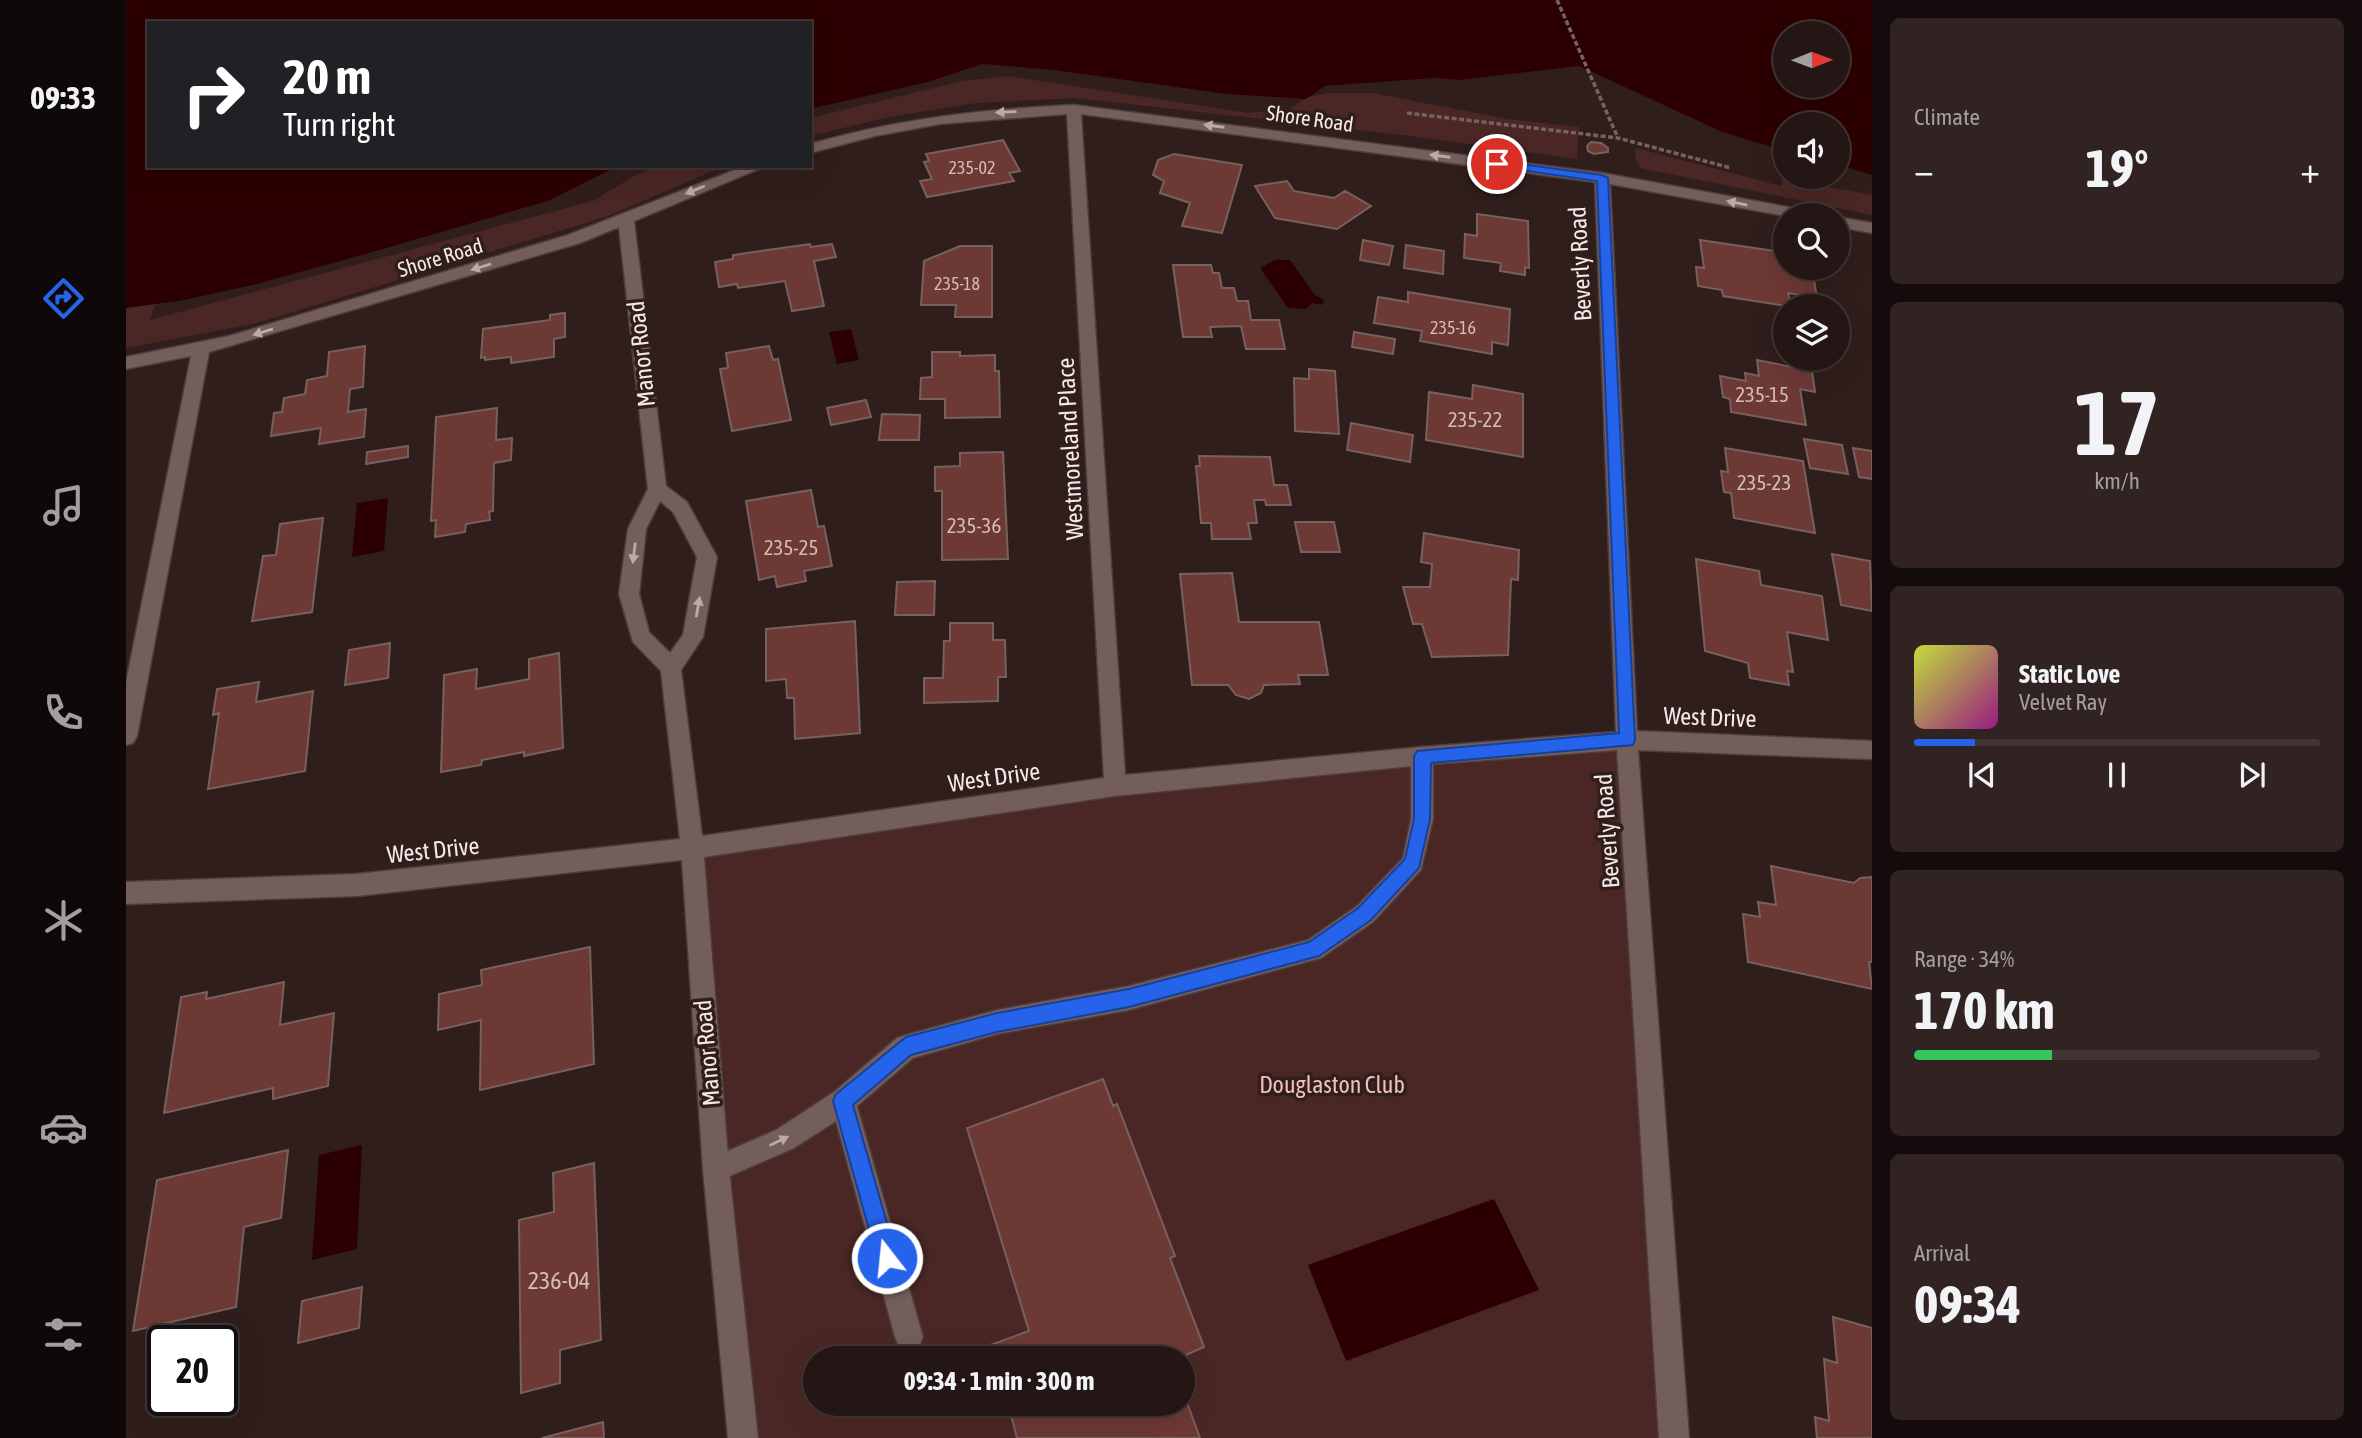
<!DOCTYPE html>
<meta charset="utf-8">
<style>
body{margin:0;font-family:"Asap Condensed",sans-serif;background:#302322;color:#f1f3f6;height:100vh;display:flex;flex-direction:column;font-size:26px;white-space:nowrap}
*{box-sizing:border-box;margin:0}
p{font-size:23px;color:#a39fa0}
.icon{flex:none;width:38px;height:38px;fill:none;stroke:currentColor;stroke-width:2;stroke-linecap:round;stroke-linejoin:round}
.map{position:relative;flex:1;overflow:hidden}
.side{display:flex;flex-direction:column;gap:18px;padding:18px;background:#140c0c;width:490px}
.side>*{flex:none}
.top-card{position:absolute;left:21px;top:21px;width:665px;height:147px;border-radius:0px;box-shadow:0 7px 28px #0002,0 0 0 2px #413534;background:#202124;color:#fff;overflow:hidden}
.needle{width:46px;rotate:89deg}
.tools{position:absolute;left:1647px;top:21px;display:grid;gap:14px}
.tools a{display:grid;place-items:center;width:77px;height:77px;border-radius:50%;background:#241615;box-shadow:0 7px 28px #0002,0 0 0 2px #413534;font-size:35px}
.speed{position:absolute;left:21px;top:1325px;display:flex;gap:14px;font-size:35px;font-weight:700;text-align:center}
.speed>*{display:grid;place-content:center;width:91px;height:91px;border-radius:50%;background:#241615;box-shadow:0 7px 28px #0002,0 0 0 2px #413534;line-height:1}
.speed .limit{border:4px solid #111;border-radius:10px;background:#fff;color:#111}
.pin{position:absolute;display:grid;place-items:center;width:60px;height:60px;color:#fff;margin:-30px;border:4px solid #fff;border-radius:50%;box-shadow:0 2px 7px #0007}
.me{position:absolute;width:77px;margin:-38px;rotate:344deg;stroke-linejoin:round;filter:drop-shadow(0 0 5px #0008)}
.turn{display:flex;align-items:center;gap:24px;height:147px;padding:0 21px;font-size:32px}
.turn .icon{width:91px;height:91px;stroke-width:2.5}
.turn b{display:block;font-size:49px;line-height:60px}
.big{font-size:52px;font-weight:700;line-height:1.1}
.side .card{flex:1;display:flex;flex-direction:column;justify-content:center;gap:10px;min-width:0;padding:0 24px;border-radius:10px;background:#302322}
.side .dial{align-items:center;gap:0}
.dial b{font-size:91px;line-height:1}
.song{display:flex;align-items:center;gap:21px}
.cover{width:84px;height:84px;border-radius:10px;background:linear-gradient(135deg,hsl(70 70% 55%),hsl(310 70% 35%))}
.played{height:7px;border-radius:4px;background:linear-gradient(90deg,#2563eb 15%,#413534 15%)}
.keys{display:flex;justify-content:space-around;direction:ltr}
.heat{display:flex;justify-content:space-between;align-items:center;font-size:38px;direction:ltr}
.charge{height:10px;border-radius:5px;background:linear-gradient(90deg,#34c759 34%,#413534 0)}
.trip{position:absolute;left:677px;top:1346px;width:392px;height:70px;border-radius:35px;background:#241615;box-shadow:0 7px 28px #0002,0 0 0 2px #413534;font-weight:700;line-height:70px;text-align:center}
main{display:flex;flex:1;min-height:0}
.menu{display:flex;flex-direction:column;width:126px;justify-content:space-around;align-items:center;background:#0e0908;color:#a39fa0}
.menu .icon{width:49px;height:49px}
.menu .selected{color:#2563eb}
.menu b{font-size:32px;color:#f1f3f6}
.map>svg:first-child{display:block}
.green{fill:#4a2724;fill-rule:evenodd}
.water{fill:#2c0002;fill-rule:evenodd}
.building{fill:#6d3935;stroke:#77615e;stroke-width:2}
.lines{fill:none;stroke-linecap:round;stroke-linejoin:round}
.lane-casing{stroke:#4c3d3c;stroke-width:3}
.street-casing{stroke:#4c3d3c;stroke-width:3}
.path{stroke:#746361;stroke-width:3.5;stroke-dasharray:5 2.5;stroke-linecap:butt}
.lane{fill:#745e5b;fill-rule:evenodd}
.street{fill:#745e5b;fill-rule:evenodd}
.oneway{fill:#bbaaa7}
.route{fill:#2563eb;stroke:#184099;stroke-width:2}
.labels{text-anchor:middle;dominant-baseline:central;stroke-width:7;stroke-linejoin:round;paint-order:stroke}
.far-number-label{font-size:18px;fill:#d3bcba}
.far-street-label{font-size:21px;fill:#f5e8e6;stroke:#301e1c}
.number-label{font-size:21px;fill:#d3bcba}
.street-label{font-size:24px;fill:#f5e8e6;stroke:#301e1c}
.park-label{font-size:24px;fill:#f4beb9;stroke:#301e1c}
.near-number-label{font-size:24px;fill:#d3bcba}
</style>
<main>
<nav class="menu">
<b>09:33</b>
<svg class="icon selected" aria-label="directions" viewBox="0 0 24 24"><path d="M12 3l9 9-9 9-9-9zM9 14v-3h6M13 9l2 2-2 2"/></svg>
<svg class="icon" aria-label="music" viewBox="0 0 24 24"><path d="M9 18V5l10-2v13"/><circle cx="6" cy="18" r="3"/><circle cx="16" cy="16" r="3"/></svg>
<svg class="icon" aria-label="phone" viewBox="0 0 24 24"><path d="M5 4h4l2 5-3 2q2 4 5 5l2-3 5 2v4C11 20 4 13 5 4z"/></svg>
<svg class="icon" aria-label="climate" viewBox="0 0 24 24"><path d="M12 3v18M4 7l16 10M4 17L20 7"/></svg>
<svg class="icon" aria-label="car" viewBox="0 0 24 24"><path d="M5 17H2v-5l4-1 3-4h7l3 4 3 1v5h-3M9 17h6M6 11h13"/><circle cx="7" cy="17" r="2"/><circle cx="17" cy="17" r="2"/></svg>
<svg class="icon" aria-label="filters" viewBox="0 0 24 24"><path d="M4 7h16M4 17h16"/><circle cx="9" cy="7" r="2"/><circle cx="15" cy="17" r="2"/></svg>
</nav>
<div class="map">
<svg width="1746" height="1438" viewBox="0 0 1746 1438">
<rect width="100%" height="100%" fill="#301e1c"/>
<path class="green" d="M909,0L1277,38L1659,86L1746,103V175L1712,165V124H1659V151L1596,132L1453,66L1335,80L1309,78L1199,86L1183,97L1201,93H1247L1381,119L1453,127L1451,159L1285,136L950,98L850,103L758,118L684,136V118L836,81L882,76L1123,113L1163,109L1179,99L1100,94L927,70L857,64L802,82L684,109V23H597Z
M0,65L23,166H492L422,201L131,284L29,305L24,320L467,201L508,176L532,166H598L482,216L131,323L0,348Z
M1510,148L1655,186L1657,179L1746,195V215L1514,168L1509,156Z
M1498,744L1544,1438H617L559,852L984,791ZM690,1358H1057V1404H690Z"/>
<path class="water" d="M0,0H1746V175L1712,165V124H1659V151L1596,132L1453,66L1335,80L1309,78L1199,86L1180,99L1100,94L927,70L857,64L802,82L684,109V23H23V166H492L422,201L243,253L131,284L53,301L0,308ZM1712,33V86H1659V33Z
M1149,260H1164L1189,295L1197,299L1198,302L1195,305L1186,303L1180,309L1162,308L1134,268Z
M725,329L733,360L711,364L703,332Z
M262,498L258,551L226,557L231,503Z
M236,1145L231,1249L186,1260L193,1155Z
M1368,1199L1413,1290L1220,1361L1182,1265Z"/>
<path class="building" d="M877,140L894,171L883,173L888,181L801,197L794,181L806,179L798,162L803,161L800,154Z
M1465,142L1475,143L1482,148V152L1468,154L1462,151L1461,146Z
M1048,154L1116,165L1096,233L1056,226L1064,203L1034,193L1038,181L1027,175L1032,160Z
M1161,181L1168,191L1208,198L1219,191L1245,206L1211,229L1149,218L1129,186Z
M1351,214L1402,221L1403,268L1399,267V275L1374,271L1375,263L1338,258L1339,234L1351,236Z
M1237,240L1267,246L1263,265L1234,260Z
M1574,240L1655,252L1659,268H1686L1691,298L1662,293L1665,306H1661L1597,296L1596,290L1572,286L1570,267L1578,268Z
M684,244L685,247L706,244L710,257L688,261L698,306L666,311L659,281L612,288L611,284L593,287L589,262L607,259V255Z
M1280,245L1318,251L1317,274L1278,268Z
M834,246H866V317H829L830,305H795L798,261Z
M1047,265H1085L1087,273H1093L1096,288H1108L1111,301H1122L1125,320H1153L1159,349H1120L1115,326L1084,327L1086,337H1057Z
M1282,292L1384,309L1382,345L1366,342V354L1294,341L1296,331L1248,323L1252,297L1282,302Z
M439,313V337L428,339V357L385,363V357L359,360V357L355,358L357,329L424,320V315Z
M1228,332L1269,339L1267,354L1226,347Z
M239,346L237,387L224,389L222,412L240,409L238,437L193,444L195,428L145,436L148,413L156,412L158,398L179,394L181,380L201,376L203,352Z
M643,346L647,360L652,359L665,420L606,431L594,369L602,368L600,353Z
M806,352H834V356L869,355V371H873L874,417L819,418V399H794L795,378L806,377Z
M1631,360L1686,371L1689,392L1674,389L1680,425L1605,412L1604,399L1597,397L1594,376L1620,381L1619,373L1633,376Z
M1183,369L1209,371L1213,434L1169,431L1168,378L1183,379Z
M1347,385L1397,394V457L1300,440L1303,392L1346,399Z
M740,400L745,417L705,425L701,408Z
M371,408L370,440L386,438L385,460L368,463L367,511L363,512L364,520L340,524L339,532L309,537L310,520L305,521L310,417Z
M756,414L794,415L793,440H753Z
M1225,423L1287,435L1284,462L1221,450Z
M1678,439L1716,445L1722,474L1684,468Z
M282,446V457L240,464L241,452Z
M1599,448L1677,461L1689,533L1608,518L1605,493L1598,492L1595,471L1602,472Z
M1727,448L1746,451V479L1733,477Z
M877,452L882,559L816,560V491H809V467L834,466V453Z
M1073,456L1144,457L1148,485H1161L1165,505H1140L1139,500H1128L1131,523H1122L1125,539H1086L1085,523H1075L1070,466H1074Z
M685,490L692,527L698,526L706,566L678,571L680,581L651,587L649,576L633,580L620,501Z
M197,518L186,612L126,621L137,556L150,555L154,524Z
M1169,522H1208L1214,552H1175Z
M1298,533L1393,550L1392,580L1385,579L1382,655L1306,657L1296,624H1287L1277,587H1304L1306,564L1295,562Z
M1706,554L1744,561L1746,611L1715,605Z
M1570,559L1633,571L1635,585L1696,596L1702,640L1661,632L1667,672L1661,671L1663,685L1624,678L1622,663L1579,651Z
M1106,573L1113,622H1193L1202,675H1172L1174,684L1138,685L1135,693L1123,699L1110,695L1102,685H1066L1054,574Z
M809,581L808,615H769L771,582Z
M729,621L734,733L669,739L668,698H661L660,679L640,681V629Z
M824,623H867V640H879L880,677H872V701L798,703V678H817L818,641H824Z
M264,643L262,678L219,685L223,650Z
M433,653L437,748L398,756V752L356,760L355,765L315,772L318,675L351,669L350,689L403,679V659Z
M133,682L130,702L187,691L179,771L82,789L93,713L87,715L91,689Z
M1645,866L1728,883L1734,878L1746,877V962H1743L1746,989L1622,962L1617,914L1634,917L1632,902L1650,905Z
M464,947L468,1064L354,1090L355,1020L312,1030L313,994L356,985L355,970Z
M158,982L154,1025L208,1013L202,1086L147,1099V1088L38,1113L55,997L81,992L80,999Z
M977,1079L987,1106L991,1104L1049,1256L1044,1258L1078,1347L1053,1358H868L864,1345L903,1331L841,1128Z
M162,1150L155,1218L118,1227L110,1307L7,1331L31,1180Z
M468,1163L475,1340L434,1350V1383L395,1393L393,1220L428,1212L427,1173Z
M236,1287L233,1328L172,1343L176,1301Z
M1707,1317L1746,1328V1438H1691L1689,1417L1703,1421L1698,1359L1711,1363Z
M1057,1392L1074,1438H891L882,1404H1057Z
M477,1422L478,1438H416Z"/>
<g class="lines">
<g class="lane-casing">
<path id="lane" d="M1296,747L1304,749L1307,756V819L1295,870L1247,922L1195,958L1003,1010L871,1034L787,1058L731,1106L797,1337L793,1347L783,1351L773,1347L769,1337L710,1121L668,1148L590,1182L581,1178L577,1169L581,1160L650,1130L708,1092L771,1038L780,1035L871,1010L1003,986L1182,940L1231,906L1277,858L1285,819V756L1288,749Z"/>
</g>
<g class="street-casing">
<path id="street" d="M948,105L1476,173L1678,210L1686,215L1659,216L1484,184L1511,731L1746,741V759L1512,750L1563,1438H1533L1491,750L1296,765L989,796L578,857L603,1169L632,1438H602L577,1169L556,860L231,896L0,904V882L231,874L554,839L535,671L507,642L493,594L502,529L522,489L493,227L454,243L83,352L11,736L7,743L0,745V683L65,356L0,369V357L103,336L442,235L619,166H640L508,221L540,486L561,502L591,557L577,637L555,670L576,836L978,778L941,114L814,124L749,136L684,153V144C771,119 858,109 948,105ZM955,114L1469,182L1490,732L1296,747L999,775ZM534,501L547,512L571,557L557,635L544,653L523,632L513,594L520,529Z
M1712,217L1746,223V233L1712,227Z"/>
</g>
<path class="path" d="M1431,0L1492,138
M1281,113L1492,138L1605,168"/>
<use href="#lane" class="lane"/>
<use href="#street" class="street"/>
</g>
<defs><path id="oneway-solid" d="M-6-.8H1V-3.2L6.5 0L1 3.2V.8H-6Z" transform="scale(1.75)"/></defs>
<g class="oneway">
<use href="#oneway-solid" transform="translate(880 112) rotate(178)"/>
<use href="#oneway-solid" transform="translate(1088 126) rotate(-172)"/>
<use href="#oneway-solid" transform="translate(1314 156) rotate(-172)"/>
<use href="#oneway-solid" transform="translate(569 190) rotate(158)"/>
<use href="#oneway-solid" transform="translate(1611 203) rotate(-169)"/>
<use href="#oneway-solid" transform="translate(355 267) rotate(163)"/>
<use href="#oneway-solid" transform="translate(137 332) rotate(163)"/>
<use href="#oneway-solid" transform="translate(508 553) rotate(97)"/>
<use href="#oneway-solid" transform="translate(572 607) rotate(-80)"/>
<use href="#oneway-solid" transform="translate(653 1141) rotate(-26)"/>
</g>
<path class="route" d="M1371,161L1476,175L1482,178L1509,740L1507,745L1305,763L1304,819L1293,868L1245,920L1193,956L1003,1007L871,1032L785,1055L727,1105L771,1258L768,1265L761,1268L753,1265L707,1101L710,1094L780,1037L871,1013L1003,989L1183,942L1232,908L1279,859L1288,819V756L1291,751L1493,733L1471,181L1367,166L1366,164Z"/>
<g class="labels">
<g class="far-number-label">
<text x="846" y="167">235-02</text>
<text x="831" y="283">235-18</text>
<text x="1327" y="327">235-16</text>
</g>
<g class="far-street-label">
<text transform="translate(1184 118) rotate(8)">Shore Road</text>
<text transform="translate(314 257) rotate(-17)">Shore Road</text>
</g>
<g class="number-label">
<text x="1636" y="394">235-15</text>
<text x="1349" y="419">235-22</text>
<text x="1638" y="482">235-23</text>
<text x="848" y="525">235-36</text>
<text x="665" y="547">235-25</text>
</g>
<g class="street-label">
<text transform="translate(1454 264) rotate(-93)">Beverly Road</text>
<text transform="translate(515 354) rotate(-96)">Manor Road</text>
<text transform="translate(944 449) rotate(-93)">Westmoreland Place</text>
<text transform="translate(1584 717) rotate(2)">West Drive</text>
<text transform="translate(868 777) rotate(-8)">West Drive</text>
<text transform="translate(1481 831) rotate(-94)">Beverly Road</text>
<text transform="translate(307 850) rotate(-6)">West Drive</text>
<text transform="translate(581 1053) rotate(-95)">Manor Road</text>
</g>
<g class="park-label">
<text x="1206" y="1084">Douglaston Club</text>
</g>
<g class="near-number-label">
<text x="433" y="1280">236-04</text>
</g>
</g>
</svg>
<div class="tools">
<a><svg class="needle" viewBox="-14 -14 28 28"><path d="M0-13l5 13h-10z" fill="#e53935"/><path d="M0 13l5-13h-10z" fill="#a39fa0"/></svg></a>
<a><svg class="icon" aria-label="sound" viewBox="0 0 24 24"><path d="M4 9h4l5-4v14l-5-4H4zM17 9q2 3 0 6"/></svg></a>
<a><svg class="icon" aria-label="search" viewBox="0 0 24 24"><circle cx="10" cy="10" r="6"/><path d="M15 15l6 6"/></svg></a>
<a><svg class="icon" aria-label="layers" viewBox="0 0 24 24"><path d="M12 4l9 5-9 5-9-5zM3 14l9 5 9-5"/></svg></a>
</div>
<div class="speed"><div class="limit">20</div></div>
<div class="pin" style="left:1371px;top:164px;background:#d93025"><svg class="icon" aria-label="arrive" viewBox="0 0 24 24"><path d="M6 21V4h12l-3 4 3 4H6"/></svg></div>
<svg class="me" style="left:761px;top:1258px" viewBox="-20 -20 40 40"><circle r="17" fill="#2563eb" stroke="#fff" stroke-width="3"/><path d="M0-11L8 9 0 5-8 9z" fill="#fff"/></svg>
<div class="trip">09:34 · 1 min · 300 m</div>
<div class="top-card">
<div class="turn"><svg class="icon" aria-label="right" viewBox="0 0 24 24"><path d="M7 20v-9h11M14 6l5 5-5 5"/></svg><div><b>20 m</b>Turn right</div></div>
</div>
</div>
<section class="side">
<div class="card"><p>Climate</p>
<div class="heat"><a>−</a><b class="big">19°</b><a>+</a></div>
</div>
<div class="card dial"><b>17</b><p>km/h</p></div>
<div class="card">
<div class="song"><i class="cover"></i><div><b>Static Love</b><p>Velvet Ray</p></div></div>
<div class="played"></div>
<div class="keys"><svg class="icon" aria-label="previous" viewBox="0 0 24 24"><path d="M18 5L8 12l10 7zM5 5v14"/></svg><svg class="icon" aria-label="pause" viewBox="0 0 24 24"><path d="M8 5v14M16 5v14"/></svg><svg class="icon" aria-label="next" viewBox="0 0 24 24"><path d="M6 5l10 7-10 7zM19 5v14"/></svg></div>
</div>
<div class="card"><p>Range · 34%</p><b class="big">170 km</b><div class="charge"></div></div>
<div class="card"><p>Arrival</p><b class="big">09:34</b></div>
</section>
</main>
